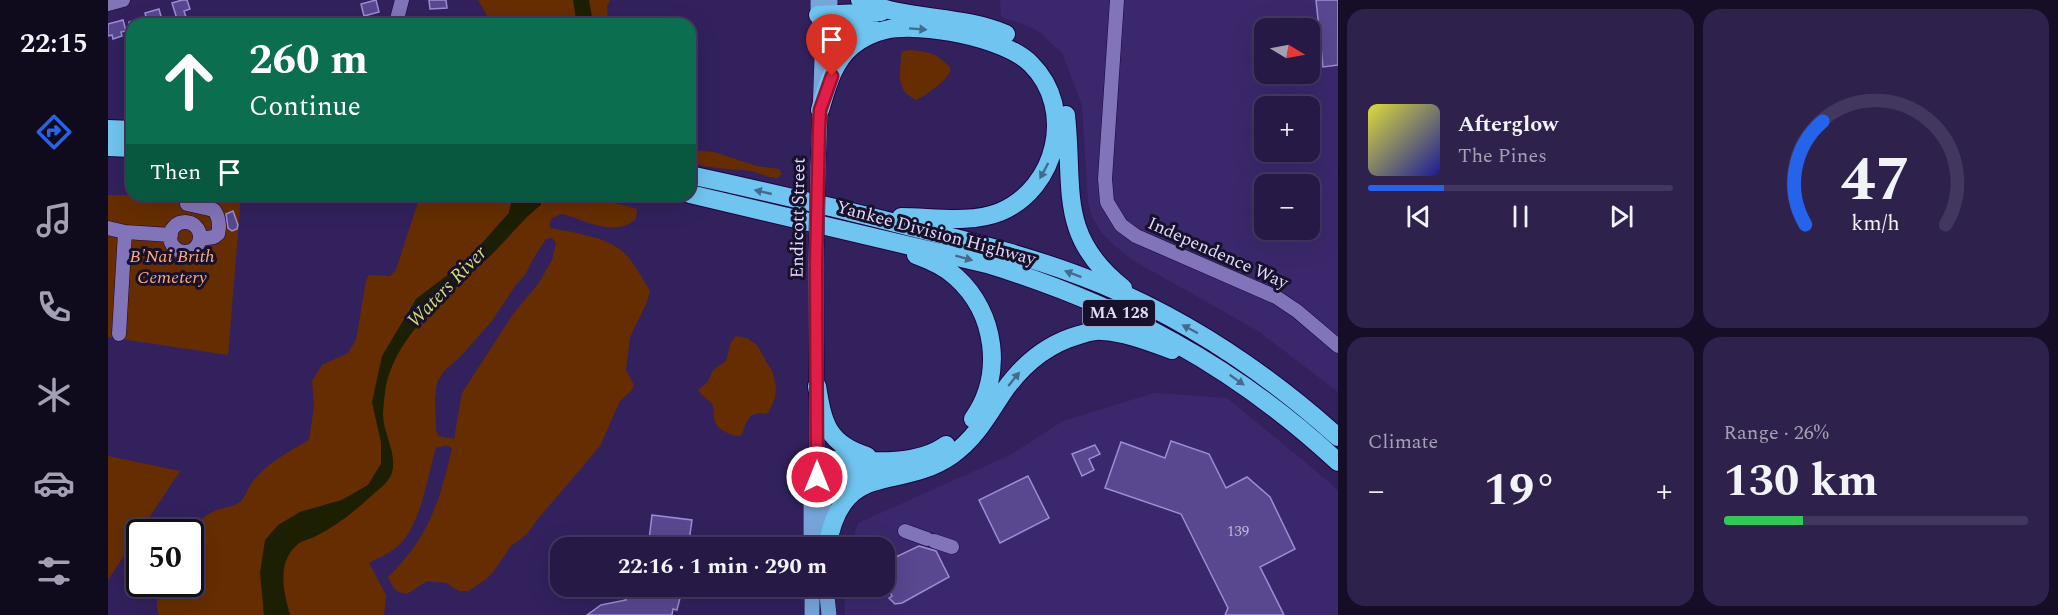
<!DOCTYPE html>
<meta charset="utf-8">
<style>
body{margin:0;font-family:Spectral,serif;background:#2e224d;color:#f1f3f6;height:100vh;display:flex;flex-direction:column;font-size:22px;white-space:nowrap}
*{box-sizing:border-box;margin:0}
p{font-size:20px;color:#a4a0b3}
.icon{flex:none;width:33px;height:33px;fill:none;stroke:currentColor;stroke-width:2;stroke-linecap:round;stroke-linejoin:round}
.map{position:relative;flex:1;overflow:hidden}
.details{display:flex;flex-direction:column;gap:9px;padding:9px;background:#150e26;width:720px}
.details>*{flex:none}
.hud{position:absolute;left:18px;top:18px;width:570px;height:183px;border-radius:18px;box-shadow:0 6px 24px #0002,0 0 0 2px #42385f;background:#0b6e4f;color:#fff;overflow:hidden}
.needle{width:39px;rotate:100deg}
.fabs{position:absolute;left:1146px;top:18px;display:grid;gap:12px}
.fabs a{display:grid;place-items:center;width:66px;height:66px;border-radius:12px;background:#261946;box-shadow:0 6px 24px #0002,0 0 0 2px #42385f;font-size:30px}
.speed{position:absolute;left:18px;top:519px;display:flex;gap:12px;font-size:30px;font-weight:700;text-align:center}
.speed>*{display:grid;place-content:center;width:78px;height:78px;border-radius:50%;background:#261946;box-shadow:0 6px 24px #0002,0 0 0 2px #42385f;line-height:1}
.speed .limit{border:3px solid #111;border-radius:9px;background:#fff;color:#111}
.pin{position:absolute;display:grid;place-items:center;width:51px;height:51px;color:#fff;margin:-62px -26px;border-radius:50% 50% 50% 0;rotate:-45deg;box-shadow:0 0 6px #0007}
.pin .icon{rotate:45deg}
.me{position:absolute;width:66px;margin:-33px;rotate:0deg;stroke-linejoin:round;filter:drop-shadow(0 0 4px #0008)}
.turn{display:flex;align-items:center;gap:21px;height:126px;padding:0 24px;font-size:27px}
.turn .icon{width:78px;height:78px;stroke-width:2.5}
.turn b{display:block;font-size:42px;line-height:51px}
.then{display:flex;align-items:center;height:57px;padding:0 24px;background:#0003;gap:12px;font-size:22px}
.big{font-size:45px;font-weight:700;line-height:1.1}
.details .tile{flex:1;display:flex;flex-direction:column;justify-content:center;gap:9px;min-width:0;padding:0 21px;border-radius:18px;background:#2e224d}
.details .dial{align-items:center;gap:0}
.dial svg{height:156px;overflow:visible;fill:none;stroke:#42385f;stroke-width:7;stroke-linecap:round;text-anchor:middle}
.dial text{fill:#f1f3f6;stroke:none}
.song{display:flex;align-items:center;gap:18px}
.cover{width:72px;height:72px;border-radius:9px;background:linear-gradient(135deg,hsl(60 70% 55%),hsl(240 70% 35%))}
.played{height:6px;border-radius:3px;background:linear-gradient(90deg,#2563eb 25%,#42385f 25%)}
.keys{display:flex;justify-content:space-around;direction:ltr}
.heat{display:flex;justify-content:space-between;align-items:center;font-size:33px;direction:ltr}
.charge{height:9px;border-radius:4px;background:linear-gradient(90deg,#34c759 26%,#42385f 0)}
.details .tiles{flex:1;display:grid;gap:9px;grid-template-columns:repeat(2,1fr)}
.trip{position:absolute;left:442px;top:537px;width:345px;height:60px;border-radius:18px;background:#261946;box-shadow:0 6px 24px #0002,0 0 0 2px #42385f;font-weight:700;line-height:60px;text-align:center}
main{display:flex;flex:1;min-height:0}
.tabs{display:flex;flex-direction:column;width:108px;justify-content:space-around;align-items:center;background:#0f0a1c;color:#a4a0b3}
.tabs .icon{width:42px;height:42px}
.tabs .on{color:#2563eb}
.tabs b{font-size:27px;color:#f1f3f6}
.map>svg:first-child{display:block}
.built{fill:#3b286c;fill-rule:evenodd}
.green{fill:#662e00;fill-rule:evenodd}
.water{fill:#1d1f02}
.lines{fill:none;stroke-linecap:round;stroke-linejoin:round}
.river{stroke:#1d1f02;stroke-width:16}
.building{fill:#594790;stroke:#9c8ed4;stroke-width:1.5}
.minor-casing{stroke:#1b0440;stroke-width:15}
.major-casing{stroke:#1b0440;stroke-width:16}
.highway-casing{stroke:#1b0440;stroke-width:20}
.minor{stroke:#8274b8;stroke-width:14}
.major{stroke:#77a5da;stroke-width:15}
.highway{stroke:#70c5f0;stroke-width:18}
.major-bridge-casing{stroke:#1b0440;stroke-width:16;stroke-linecap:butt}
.major-bridge{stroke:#77a5da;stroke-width:15}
.oneway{fill:#446b8e}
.route-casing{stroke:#92132f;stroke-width:15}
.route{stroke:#e11d48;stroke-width:10}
.labels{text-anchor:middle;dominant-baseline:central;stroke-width:6;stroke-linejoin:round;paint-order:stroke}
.number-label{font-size:15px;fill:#beb6e0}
.shield{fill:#18112c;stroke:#a49ebc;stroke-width:1.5}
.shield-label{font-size:16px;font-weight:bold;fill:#e0dbfa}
.street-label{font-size:18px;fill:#e0dbfa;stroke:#18112c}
.park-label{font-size:18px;font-style:italic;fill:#feac78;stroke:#18112c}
.water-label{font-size:20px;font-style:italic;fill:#d6de62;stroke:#18112c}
</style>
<main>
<nav class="tabs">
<b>22:15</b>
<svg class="icon on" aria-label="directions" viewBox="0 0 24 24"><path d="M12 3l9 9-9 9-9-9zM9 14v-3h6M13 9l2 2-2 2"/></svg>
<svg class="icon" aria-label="music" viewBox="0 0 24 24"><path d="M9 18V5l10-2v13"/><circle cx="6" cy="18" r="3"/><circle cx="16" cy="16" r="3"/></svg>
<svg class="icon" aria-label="phone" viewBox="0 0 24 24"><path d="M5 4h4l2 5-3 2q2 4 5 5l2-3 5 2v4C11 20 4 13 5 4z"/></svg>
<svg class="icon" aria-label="climate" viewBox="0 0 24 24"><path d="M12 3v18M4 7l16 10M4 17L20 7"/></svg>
<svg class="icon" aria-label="car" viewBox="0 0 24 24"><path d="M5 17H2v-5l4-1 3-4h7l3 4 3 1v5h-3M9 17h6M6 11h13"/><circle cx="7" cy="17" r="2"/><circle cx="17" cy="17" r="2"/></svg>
<svg class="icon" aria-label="filters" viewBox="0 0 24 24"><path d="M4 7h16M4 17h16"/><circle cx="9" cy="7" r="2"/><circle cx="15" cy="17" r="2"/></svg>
</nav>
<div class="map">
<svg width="1230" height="615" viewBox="0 0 1230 615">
<rect width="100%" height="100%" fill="#32215d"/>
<path class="built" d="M892,0H1230V392L1150,331L1026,261L1007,246L993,232L984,216L980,202L974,105L954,53L930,31L915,24L893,17ZM1156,28H1202V74H1156ZM1156,106H1202V152H1156ZM1156,184H1202V230H1156Z
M1046,393L1119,398L1220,481L1230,491V615H737L736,587L777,586V548L742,547L750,523L902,455L955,421Z"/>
<path class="green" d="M370,0H502L499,7L500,24H387L382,21Z
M803,50C815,52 827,52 835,61C836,62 841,66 842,67C845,78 816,96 808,100C786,88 793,76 793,54L795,51Z
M582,150L606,152L649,166L671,169L674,174L670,178C660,178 652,173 643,171C622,168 601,170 582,161Z
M0,195L133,196L120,355L0,337Z
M318,195H405L401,213L358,261L308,299L264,402L273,442V464L260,485L234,500L191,512L155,608L156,615H51C49,609 48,603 50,596C56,581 68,584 82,584C83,556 76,523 107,511C115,507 127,507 133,501C138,496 140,487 145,481C159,463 182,451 201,440L206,407L204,381L214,365L240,353L248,340L258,281L261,275L282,276L288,270L310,202Z
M433,195C460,195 504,201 529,209L528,219C506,238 478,220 454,214L444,218L441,224L443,228C465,233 498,236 515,252C526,262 534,278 542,291L539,302L522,337L518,370L526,385L524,390L512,401L492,446L429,520L418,535L403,546L386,571L377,580L360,591H351L338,583L319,581L299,594C287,592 285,588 280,577C321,537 332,501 344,448L338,445L328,448C319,477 314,520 293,543C285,552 271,557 261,563L278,595L276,615H182C175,591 168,561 191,543C196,540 202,539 208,536C228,526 246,512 263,496C269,490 278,484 282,477C292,458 275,434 275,415C275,407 276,399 277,392C285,334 345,291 384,254C401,238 414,219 433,205ZM444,238L448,243L444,260L431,283L405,314L354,393L346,439L330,436L328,430L327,398L329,382L336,371L352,357L384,321L407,286L417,275L425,259L438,239Z
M628,336L639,338L649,345L665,373L668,388L667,398L661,412L657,414C641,410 638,422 634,435L630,436C621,435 608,429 606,419C605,414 607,410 604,404C600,399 594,396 590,390L599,383L605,370L618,361L623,342Z
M0,456L72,471L0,580Z"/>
<path class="water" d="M405,195H433V205C414,219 401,238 384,254C345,291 285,334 277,392C276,399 275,407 275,415C275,434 292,458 282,477C278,484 270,490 263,496C246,512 228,526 208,536C202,539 196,540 191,543C168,561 175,591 182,615H156L152,573L157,540L170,525L192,512L234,500L260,485L273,464V442L264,402L274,356L308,299L358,261L401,213Z"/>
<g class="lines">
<path class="river" d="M473,0L477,24"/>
</g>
<path class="building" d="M74,0H79L82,9L76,11L78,17L69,19L64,3Z
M268,0L271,12L256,16L253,4Z
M321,0H338L339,8L322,9Z
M1208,0H1230V65L1215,67Z
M51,9L54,20L39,24H21V22L38,17L37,13Z
M15,20L18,31L13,32L14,36L5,39L4,35L0,36V24Z
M125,211L130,225L129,229L124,231L120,228L118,214Z
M1063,441L1101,454L1118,488L1139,477L1162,497L1187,549L1152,567L1176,615H1117L1120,608L1073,514L997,488L1013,442L1057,458Z
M987,445L992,454L981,459L986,470L974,476L964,454Z
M920,476L941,518L892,543L871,500Z
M544,515L584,520L580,548H540Z
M811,546L828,551L841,577L794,603L787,604L781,598L784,596L777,583V562Z
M516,586H575L569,610L565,609L564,615H479L493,605L518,600L513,592Z"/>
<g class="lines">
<g class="minor-casing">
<path id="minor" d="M1009,0L997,179L999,202L1013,225L1028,236L1168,297L1189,311L1230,346
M0,4L15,0
M286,24L289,19L294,0
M79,204L106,210C111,217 112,225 110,234L106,237L92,239
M62 237a15 15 0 1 1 30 0a15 15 0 1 1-30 0Z
M0,228L17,232L63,235
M11,334L17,232
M797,531L819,539
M826,541L844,547"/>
</g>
<g class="major-casing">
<path id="major" d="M710,0V15L713,26
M710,168L715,31L722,15V0
M709,477L716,504L717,542
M703,548V504L709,477L708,264
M718,586L721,615
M704,615V586"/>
</g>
<g class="highway-casing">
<path id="highway" d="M752,0C797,21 851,14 898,34
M710,15L773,12
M715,31L767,30
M712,110C719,87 725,62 744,46C754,38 764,33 777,30C813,22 896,37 923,64C968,109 949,188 892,212C862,224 824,217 793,217
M958,115C966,189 949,236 1015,288
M0,129L24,130
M0,147L24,148
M582,175C656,191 730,208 803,227C868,243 933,259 995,285C1081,321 1161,375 1230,437
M582,194L879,264C1013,305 1127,366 1230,462
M808,255C822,260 836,266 848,277C888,313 896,375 865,419
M709,386C715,424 720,444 759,456
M709,459C749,460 805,469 838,445
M709,477H767
M719,548C734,457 789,493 844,455C868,438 880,415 896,391C915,364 939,344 971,335C978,333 986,330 994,331C1017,332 1042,342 1064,350"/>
</g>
<use href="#minor" class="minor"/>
<use href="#major" class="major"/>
<use href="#highway" class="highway"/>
<g class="major-bridge-casing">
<path id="major-bridge" d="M708,264L710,168"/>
</g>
<use href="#major-bridge" class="major-bridge"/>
</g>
<defs><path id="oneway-solid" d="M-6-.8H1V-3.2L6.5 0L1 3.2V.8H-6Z" transform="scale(1.5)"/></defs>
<g class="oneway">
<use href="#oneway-solid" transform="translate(810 29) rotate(4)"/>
<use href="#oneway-solid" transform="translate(936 171) rotate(118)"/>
<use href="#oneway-solid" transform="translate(655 192) rotate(-167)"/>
<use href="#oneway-solid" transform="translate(856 258) rotate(15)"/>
<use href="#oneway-solid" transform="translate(965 274) rotate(-159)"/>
<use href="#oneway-solid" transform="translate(1082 329) rotate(-152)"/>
<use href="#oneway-solid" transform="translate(906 379) rotate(-51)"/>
<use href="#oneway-solid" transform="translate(1129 380) rotate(35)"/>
</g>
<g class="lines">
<g class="route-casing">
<path id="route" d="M709,477L708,264L711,129L712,110L724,76"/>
</g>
<use href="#route" class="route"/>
</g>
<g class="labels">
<g class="number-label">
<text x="1130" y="531">139</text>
</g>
<rect class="shield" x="975" y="300" width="72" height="26" rx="4.5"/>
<g class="shield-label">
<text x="1011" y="313">MA 128</text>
</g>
<g class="street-label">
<text transform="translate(690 218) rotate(-89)">Endicott Street</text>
<text transform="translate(828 233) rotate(15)">Yankee Division Highway</text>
<text transform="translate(1110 253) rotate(24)">Independence Way</text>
</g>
<g class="park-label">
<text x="64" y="256">B'Nai Brith<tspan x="64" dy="21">Cemetery</tspan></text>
</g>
<g class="water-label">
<text transform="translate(339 287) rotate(-46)">Waters River</text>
</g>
</g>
</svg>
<div class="fabs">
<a><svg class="needle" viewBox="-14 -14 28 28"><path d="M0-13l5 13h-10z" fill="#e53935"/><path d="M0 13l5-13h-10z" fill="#a4a0b3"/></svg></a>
<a>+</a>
<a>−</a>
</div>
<div class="speed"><div class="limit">50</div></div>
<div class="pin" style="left:724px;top:76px;background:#d93025"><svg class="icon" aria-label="arrive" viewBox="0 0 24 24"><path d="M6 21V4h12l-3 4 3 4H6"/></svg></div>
<svg class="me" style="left:709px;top:477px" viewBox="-20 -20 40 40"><circle r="17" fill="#e11d48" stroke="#fff" stroke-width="3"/><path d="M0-11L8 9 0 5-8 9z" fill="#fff"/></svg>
<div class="trip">22:16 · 1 min · 290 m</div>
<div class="hud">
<div class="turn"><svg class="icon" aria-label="ahead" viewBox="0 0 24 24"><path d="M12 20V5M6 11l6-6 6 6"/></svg><div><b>260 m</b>Continue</div></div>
<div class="then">Then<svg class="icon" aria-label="arrive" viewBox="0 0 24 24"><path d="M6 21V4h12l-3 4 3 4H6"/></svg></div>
</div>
</div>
<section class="details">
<div class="tiles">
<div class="tile">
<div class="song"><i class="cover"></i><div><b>Afterglow</b><p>The Pines</p></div></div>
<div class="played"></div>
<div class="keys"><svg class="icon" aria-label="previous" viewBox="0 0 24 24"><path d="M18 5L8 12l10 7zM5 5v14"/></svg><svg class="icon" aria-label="pause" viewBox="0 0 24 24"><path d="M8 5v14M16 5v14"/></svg><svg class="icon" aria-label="next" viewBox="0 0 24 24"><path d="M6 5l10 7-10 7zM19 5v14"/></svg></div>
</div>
<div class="tile dial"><svg viewBox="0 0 100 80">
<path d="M14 69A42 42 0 1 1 86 69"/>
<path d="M14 69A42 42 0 0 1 23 16" stroke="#2563eb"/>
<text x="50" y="56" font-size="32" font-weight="700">47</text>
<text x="50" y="72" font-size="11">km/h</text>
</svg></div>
<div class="tile"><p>Climate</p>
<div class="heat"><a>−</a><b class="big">19°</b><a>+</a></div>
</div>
<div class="tile"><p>Range · 26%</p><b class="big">130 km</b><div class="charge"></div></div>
</div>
</section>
</main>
